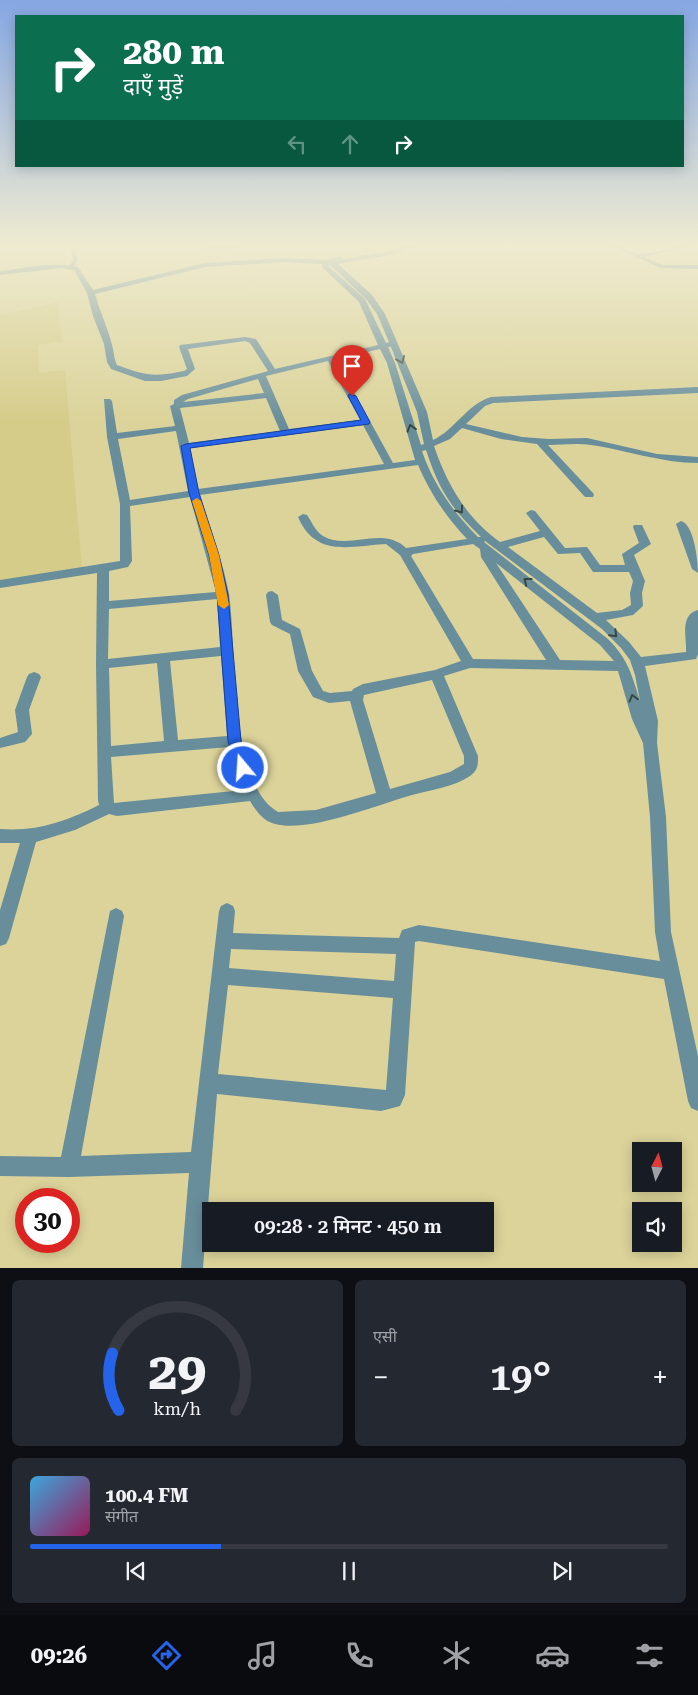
<!DOCTYPE html>
<html lang="hi">
<meta charset="utf-8">
<style>
body{margin:0;font-family:"Roboto Serif","Noto Sans Devanagari",serif;background:#242831;color:#f1f3f6;height:100vh;display:flex;flex-direction:column;font-size:19px;white-space:nowrap}
*{box-sizing:border-box;margin:0}
p{font-size:16px;color:#9ea1a6}
.icon{flex:none;width:28px;height:28px;fill:none;stroke:currentColor;stroke-width:2;stroke-linecap:round;stroke-linejoin:round}
.map{position:relative;height:1268px;overflow:hidden}
.details{display:flex;flex-direction:column;gap:12px;padding:12px;background:#0d0f14;flex:1}
.details>*{flex:none}
.guide{position:absolute;left:15px;top:15px;width:669px;height:152px;border-radius:0px;box-shadow:0 2px 12px #0003;background:#0b6e4f;color:#fff;overflow:hidden}
.needle{width:32px;rotate:6deg}
.controls{position:absolute;left:632px;top:1142px;display:grid;gap:10px}
.controls a{display:grid;place-items:center;width:50px;height:50px;border-radius:0px;background:#171b24;box-shadow:0 2px 12px #0003;font-size:25px}
.speed{position:absolute;left:15px;top:1188px;display:flex;gap:10px;font-size:25px;font-weight:700;text-align:center}
.speed>*{display:grid;place-content:center;width:65px;height:65px;border-radius:50%;background:#171b24;box-shadow:0 2px 12px #0003;line-height:1}
.speed .limit{border:8px solid #d22;background:#fff;color:#111}
.pin{position:absolute;display:grid;place-items:center;width:42px;height:42px;color:#fff;margin:-51px -21px;border-radius:50% 50% 50% 0;rotate:-45deg;box-shadow:0 0 5px #0007}
.pin .icon{rotate:45deg}
.me{position:absolute;width:55px;margin:-28px;rotate:342deg;stroke-linejoin:round;filter:drop-shadow(0 0 4px #0008)}
.turn{display:flex;align-items:center;gap:18px;height:105px;padding:0 25px;font-size:22px}
.turn .icon{width:65px;height:65px;stroke-width:2.5}
.turn b{display:block;font-size:35px;line-height:42px}
.lanes{display:flex;align-items:center;height:48px;padding:0 25px;background:#0003;justify-content:center;gap:25px;direction:ltr}
.lanes .off{opacity:.35}
.big{font-size:38px;font-weight:600;line-height:1.1}
.details .card{flex:1;display:flex;flex-direction:column;justify-content:center;gap:8px;min-width:0;padding:0 18px;border-radius:8px;background:#242831}
.details .dial{align-items:center;gap:0}
.dial svg{height:130px;overflow:visible;fill:none;stroke:#363941;stroke-width:7;stroke-linecap:round;text-anchor:middle}
.dial text{fill:#f1f3f6;stroke:none}
.song{display:flex;align-items:center;gap:15px}
.cover{width:60px;height:60px;border-radius:8px;background:linear-gradient(135deg,hsl(200 70% 55%),hsl(330 70% 35%))}
.played{height:5px;border-radius:2px;background:linear-gradient(90deg,#2563eb 30%,#363941 30%)}
.keys{display:flex;justify-content:space-around;direction:ltr}
.heat{display:flex;justify-content:space-between;align-items:center;font-size:28px;direction:ltr}
.details .tiles{flex:1;display:grid;gap:12px;grid-template-columns:1fr 1fr}
.card:last-child{grid-column:span 2}
.trip{position:absolute;left:202px;top:1202px;width:292px;height:50px;border-radius:0px;background:#171b24;box-shadow:0 2px 12px #0003;font-weight:600;line-height:50px;text-align:center}
.menu{display:flex;height:80px;justify-content:space-around;align-items:center;background:#090b0e;color:#9ea1a6}
.menu .icon{width:35px;height:35px}
.menu .current{color:#2563eb}
.menu b{font-size:22px;color:#f1f3f6}
.map>svg:first-child{display:block}
.built{fill:#d5cc8a}
.lines{fill:none;stroke-linecap:round;stroke-linejoin:round}
.lane{stroke:#688e9c;stroke-width:4}
.street{fill:#688e9c;fill-rule:evenodd}
.oneway{stroke:#394740}
.route{fill:#2563eb;stroke:#184099}
.slow{fill:#f59e0b}
</style>
<div class="map">
<svg width="698" height="1268" viewBox="0 0 698 1268">
<rect width="100%" height="100%" fill="#dbd399"/>
<path class="built" d="M58,302L62,342L38,345L39,373L65,370L82,569L0,582V315Z"/>
<g class="lines">
<path class="lane" d="M72,245L75,260L72,266
M208,248L243,245"/>
<path class="street" d="M409,245H417L395,254L338,264L372,295L385,314L427,412L433,440C455,430 467,404 491,397L698,387V393L493,403L485,406L466,424L522,437L549,439L587,438L657,454L698,457V463C661,463 627,450 591,445C577,443 562,445 548,445L593,493L594,495L593,497H585L537,444L501,439L462,428L450,439L434,446C447,484 466,518 500,542L540,531L526,513L531,510L535,511L565,548L587,547L600,565H625L622,554L639,543L633,527L634,525H642L651,544L634,555L645,581L642,593L643,606L633,615L606,620L629,642L641,657L686,652C687,638 679,615 698,610V654L696,659L645,666L658,721L657,743L666,817L671,932L698,1056V1111L691,1108L688,1101L664,979L419,941L415,942L405,1095L400,1106L381,1111L217,1094L203,1268H181L189,1173L69,1177L0,1176V1156L61,1157L110,911L116,908L122,911L124,916L81,1156L191,1152L219,911L221,906L227,903L233,906L235,911L233,933L399,938L402,930L419,925L660,961L655,932L650,817L643,743L632,719L618,671L470,668L444,676L478,756C478,765 478,770 470,776C454,787 430,790 412,795C377,805 309,833 275,824C263,821 256,811 250,801L117,816L109,814L75,830L36,842L9,938L6,944L0,946V910L20,843H0V829C37,832 67,821 99,805L98,800L96,664L97,573L0,588V580L120,561V504L107,437L104,399H110L112,401L117,433L175,426L170,406L174,404V400L182,395L268,371L250,343L245,341L188,349L195,369L187,376L161,381H145L111,369L107,362L104,344L93,316L87,293L74,270L62,268L0,275V271C25,268 53,261 78,267L93,290L205,263L284,258L325,260L341,256L344,259L394,250ZM284,262L322,264V267L359,302L378,345L275,369L256,339L245,337L180,345L179,347L187,369L184,371C154,377 146,376 117,365C114,359 114,352 112,345C108,328 100,312 95,294L205,267ZM329,264L366,299L377,314L389,342L386,343L365,299L328,266ZM388,347H391L417,412L424,444L421,445L395,363ZM380,349L387,363L415,460L393,463L336,359ZM328,361L360,420L289,429L266,376ZM258,379L264,393L183,402L188,399ZM266,398L280,431L189,443L180,408ZM363,425L384,464L198,489L190,448ZM176,431L188,491L130,500L118,439ZM426,450C439,490 451,508 481,537H478C454,513 433,484 422,451ZM418,465C430,493 446,517 467,539L406,548C382,525 349,551 323,536C315,531 312,522 307,515L303,514L298,517C316,558 350,546 386,544L400,555L461,661L435,670L363,684L353,689L352,691L330,693L323,691L312,671L300,629L282,620L278,595L272,591L268,592L266,595L270,622L272,625L290,634L298,671L313,697L329,703L350,701L376,793L316,810L278,812C228,784 237,646 229,594C223,561 210,528 200,495ZM190,497L216,592L109,601V571L128,567L132,561L130,506ZM544,537L558,554L580,553L593,572H629L633,581L630,593L631,605L622,610L597,613L508,547ZM485,541L602,629L621,648L630,660L635,675L640,701C632,675 628,659 608,639L484,542ZM473,544L480,549L481,557L546,660L473,659L411,556L413,554ZM496,563L600,645L614,661L560,660ZM217,599L220,647L108,659L109,609ZM221,656L227,736L178,740L170,661ZM157,663L164,741L111,746L109,668ZM432,680L464,756V764L450,772L390,789L363,700L364,695ZM229,747L244,790L114,803L111,757ZM231,949L396,954L394,981L229,968ZM228,985L393,998L386,1090L218,1074Z
M610,245C621,244 629,254 639,254C656,254 672,245 689,245L688,246L644,257L663,265H698V269L660,268Z
M681,521C694,524 698,561 698,573L692,569L676,524Z
M34,672L39,674L41,677L29,710L32,734L25,742L0,748V738L18,732L15,710L27,677L29,674Z"/>
</g>
<defs><path id="oneway-chevron" d="M-2-3.5L2.5 0L-2 3.5" fill="none" stroke-width="1.6" stroke-linecap="round" stroke-linejoin="round" transform="scale(1.25)"/></defs>
<g class="oneway">
<use href="#oneway-chevron" transform="translate(401 360) rotate(67)"/>
<use href="#oneway-chevron" transform="translate(411 428) rotate(-107)"/>
<use href="#oneway-chevron" transform="translate(460 510) rotate(54)"/>
<use href="#oneway-chevron" transform="translate(527 581) rotate(-142)"/>
<use href="#oneway-chevron" transform="translate(614 634) rotate(45)"/>
<use href="#oneway-chevron" transform="translate(633 698) rotate(-105)"/>
</g>
<linearGradient id="sky" x2="0" y2="1"><stop stop-color="#85a7e3"/><stop offset="0.58" stop-color="#efebd1"/><stop offset="1" stop-color="#efebd1" stop-opacity="0"/></linearGradient>
<rect width="698" height="422" fill="url(#sky)"/>
<path class="route" d="M349,394L356,396L370,422L369,424L190,448L199,493L219,555L228,595L241,741L250,768L248,771L243,773L238,771L236,768L228,741L217,595L209,555L189,493L181,446L186,444L361,420L348,396Z"/>
<path class="slow" d="M197,498L201,501L219,555L229,605L224,609L218,605L209,555L192,501Z"/>
</svg>
<div class="controls">
<a><svg class="needle" viewBox="-14 -14 28 28"><path d="M0-13l5 13h-10z" fill="#e53935"/><path d="M0 13l5-13h-10z" fill="#9ea1a6"/></svg></a>
<a><svg class="icon" aria-label="sound" viewBox="0 0 24 24"><path d="M4 9h4l5-4v14l-5-4H4zM17 9q2 3 0 6"/></svg></a>
</div>
<div class="speed"><div class="limit">30</div></div>
<div class="pin" style="left:352px;top:396px;background:#d93025"><svg class="icon" aria-label="arrive" viewBox="0 0 24 24"><path d="M6 21V4h12l-3 4 3 4H6"/></svg></div>
<svg class="me" style="left:243px;top:768px" viewBox="-20 -20 40 40"><circle r="17" fill="#2563eb" stroke="#fff" stroke-width="3"/><path d="M0-11L8 9 0 5-8 9z" fill="#fff"/></svg>
<div class="trip">09:28 · 2 मिनट · 450 m</div>
<div class="guide">
<div class="turn"><svg class="icon" aria-label="right" viewBox="0 0 24 24"><path d="M7 20v-9h11M14 6l5 5-5 5"/></svg><div><b>280 m</b>दाएँ मुड़ें</div></div>
<div class="lanes"><svg class="icon off" aria-label="left" viewBox="0 0 24 24"><path d="M17 20v-9H6M10 6l-5 5 5 5"/></svg><svg class="icon off" aria-label="ahead" viewBox="0 0 24 24"><path d="M12 20V5M6 11l6-6 6 6"/></svg><svg class="icon" aria-label="right" viewBox="0 0 24 24"><path d="M7 20v-9h11M14 6l5 5-5 5"/></svg></div>
</div>
</div>
<section class="details">
<div class="tiles">
<div class="card dial"><svg viewBox="0 0 100 80">
<path d="M14 69A42 42 0 1 1 86 69"/>
<path d="M14 69A42 42 0 0 1 10 34" stroke="#2563eb"/>
<text x="50" y="56" font-size="32" font-weight="700">29</text>
<text x="50" y="72" font-size="11">km/h</text>
</svg></div>
<div class="card"><p>एसी</p>
<div class="heat"><a>−</a><b class="big">19°</b><a>+</a></div>
</div>
<div class="card">
<div class="song"><i class="cover"></i><div><b>100.4 FM</b><p>संगीत</p></div></div>
<div class="played"></div>
<div class="keys"><svg class="icon" aria-label="previous" viewBox="0 0 24 24"><path d="M18 5L8 12l10 7zM5 5v14"/></svg><svg class="icon" aria-label="pause" viewBox="0 0 24 24"><path d="M8 5v14M16 5v14"/></svg><svg class="icon" aria-label="next" viewBox="0 0 24 24"><path d="M6 5l10 7-10 7zM19 5v14"/></svg></div>
</div>
</div>
</section>
<nav class="menu">
<b>09:26</b>
<svg class="icon current" aria-label="directions" viewBox="0 0 24 24"><path d="M12 3l9 9-9 9-9-9zM9 14v-3h6M13 9l2 2-2 2"/></svg>
<svg class="icon" aria-label="music" viewBox="0 0 24 24"><path d="M9 18V5l10-2v13"/><circle cx="6" cy="18" r="3"/><circle cx="16" cy="16" r="3"/></svg>
<svg class="icon" aria-label="phone" viewBox="0 0 24 24"><path d="M5 4h4l2 5-3 2q2 4 5 5l2-3 5 2v4C11 20 4 13 5 4z"/></svg>
<svg class="icon" aria-label="climate" viewBox="0 0 24 24"><path d="M12 3v18M4 7l16 10M4 17L20 7"/></svg>
<svg class="icon" aria-label="car" viewBox="0 0 24 24"><path d="M5 17H2v-5l4-1 3-4h7l3 4 3 1v5h-3M9 17h6M6 11h13"/><circle cx="7" cy="17" r="2"/><circle cx="17" cy="17" r="2"/></svg>
<svg class="icon" aria-label="filters" viewBox="0 0 24 24"><path d="M4 7h16M4 17h16"/><circle cx="9" cy="7" r="2"/><circle cx="15" cy="17" r="2"/></svg>
</nav>
